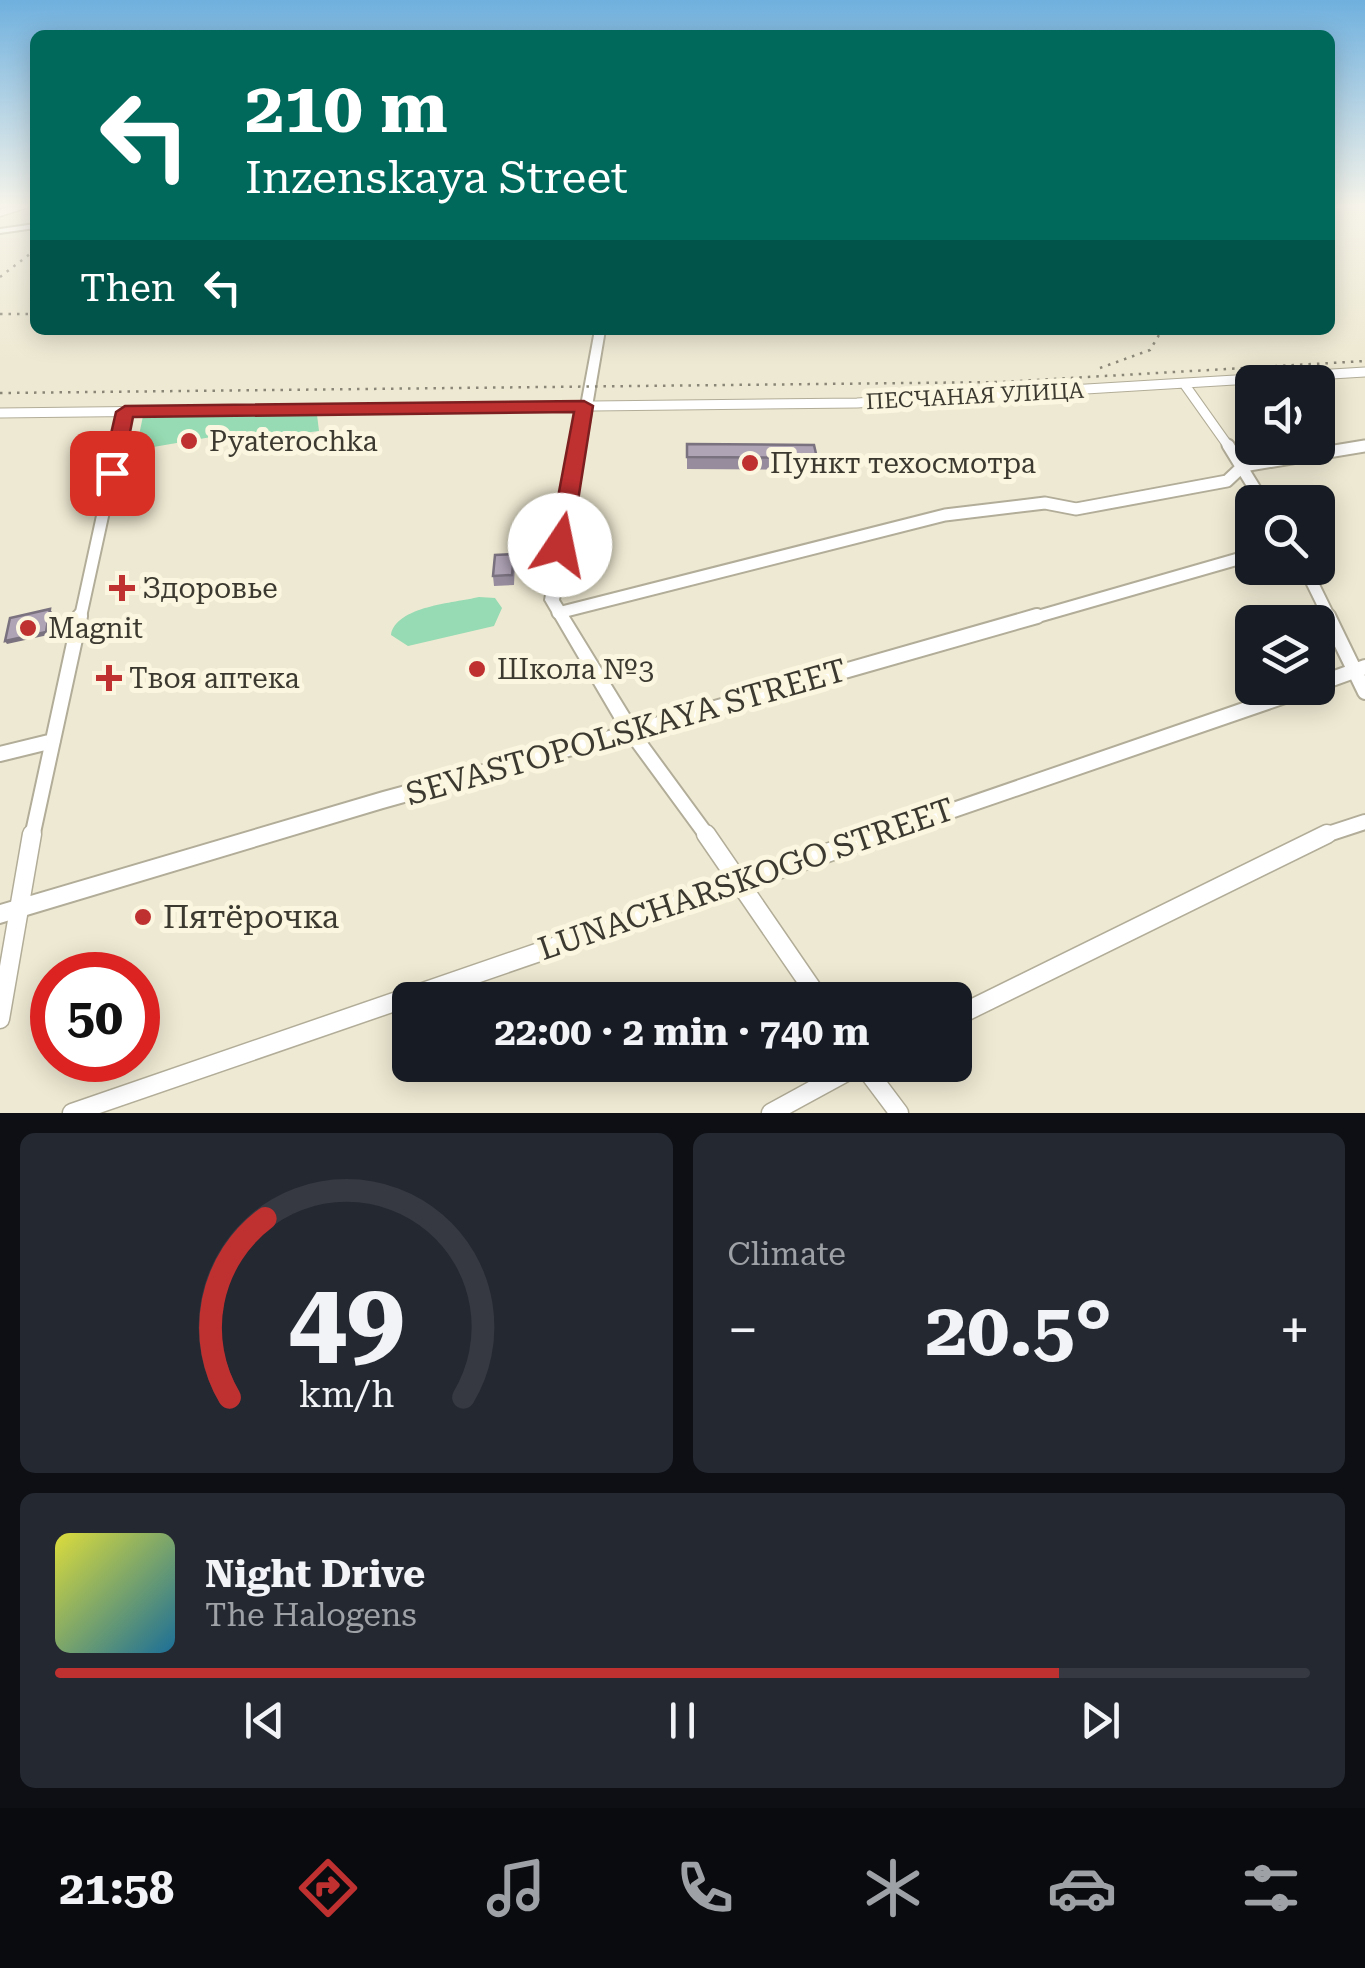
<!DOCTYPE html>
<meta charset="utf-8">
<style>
body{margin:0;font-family:"Roboto Serif",serif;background:#242831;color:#f1f3f6;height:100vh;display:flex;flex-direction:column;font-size:38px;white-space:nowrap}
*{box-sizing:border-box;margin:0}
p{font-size:32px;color:#9ea1a6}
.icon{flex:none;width:55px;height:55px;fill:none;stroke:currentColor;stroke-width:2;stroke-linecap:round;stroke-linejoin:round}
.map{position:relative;height:1113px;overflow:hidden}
.side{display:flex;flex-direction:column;gap:20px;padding:20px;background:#0d0f14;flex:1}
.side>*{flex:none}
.top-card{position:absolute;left:30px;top:30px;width:1305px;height:305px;border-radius:15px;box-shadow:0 5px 25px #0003;background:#00695c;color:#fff;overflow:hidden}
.fabs{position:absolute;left:1235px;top:365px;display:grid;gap:20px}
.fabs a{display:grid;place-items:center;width:100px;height:100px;border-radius:15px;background:#171b24;box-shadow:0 5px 25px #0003;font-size:50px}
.speed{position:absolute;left:30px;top:952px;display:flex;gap:20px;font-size:50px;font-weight:700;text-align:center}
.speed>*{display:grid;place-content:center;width:130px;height:130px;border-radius:50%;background:#171b24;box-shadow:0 5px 25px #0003;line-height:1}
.speed .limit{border:15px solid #d22;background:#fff;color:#111}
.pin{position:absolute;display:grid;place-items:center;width:85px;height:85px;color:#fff;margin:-42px;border-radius:20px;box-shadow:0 5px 15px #0006}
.me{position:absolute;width:110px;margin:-55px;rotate:11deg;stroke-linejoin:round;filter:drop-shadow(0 0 8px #0008)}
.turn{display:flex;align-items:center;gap:35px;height:210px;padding:0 50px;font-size:45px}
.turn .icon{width:130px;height:130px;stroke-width:2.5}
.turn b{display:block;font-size:70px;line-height:85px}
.then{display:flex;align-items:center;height:95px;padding:0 50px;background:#0003;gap:20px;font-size:38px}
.big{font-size:75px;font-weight:700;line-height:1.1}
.side .widget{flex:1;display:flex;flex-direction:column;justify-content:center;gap:15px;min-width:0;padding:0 35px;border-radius:15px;background:#242831}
.side .dial{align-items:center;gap:0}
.dial svg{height:260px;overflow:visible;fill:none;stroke:#363941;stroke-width:7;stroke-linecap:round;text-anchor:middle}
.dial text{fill:#f1f3f6;stroke:none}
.song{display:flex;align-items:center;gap:30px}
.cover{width:120px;height:120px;border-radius:15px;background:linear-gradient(135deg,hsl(60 70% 55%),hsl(200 70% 35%))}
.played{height:10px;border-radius:5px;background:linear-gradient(90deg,#bf3031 80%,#363941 80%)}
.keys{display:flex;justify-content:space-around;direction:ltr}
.heat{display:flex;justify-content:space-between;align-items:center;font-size:55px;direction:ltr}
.side .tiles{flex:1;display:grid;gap:20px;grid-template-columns:1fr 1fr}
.widget:last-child{grid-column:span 2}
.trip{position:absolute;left:392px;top:982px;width:580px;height:100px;border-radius:15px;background:#171b24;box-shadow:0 5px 25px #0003;font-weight:700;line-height:100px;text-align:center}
.dock{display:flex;height:160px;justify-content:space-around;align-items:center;background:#090b0e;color:#9ea1a6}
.dock .icon{width:70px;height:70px}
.dock .current{color:#bf3031}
.dock b{font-size:45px;color:#f1f3f6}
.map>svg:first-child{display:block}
.green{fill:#96dbb3}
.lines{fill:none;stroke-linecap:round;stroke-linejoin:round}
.minor-far4-casing{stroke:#b2ad98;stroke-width:9}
.minor-far3-casing{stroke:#b2ad98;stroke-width:11}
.minor-far2-casing{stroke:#b2ad98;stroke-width:15}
.minor-far1-casing{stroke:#b2ad98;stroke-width:18}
.minor-casing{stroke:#b2ad98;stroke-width:21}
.major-casing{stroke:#b2ad98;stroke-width:4}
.minor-far4{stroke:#fff;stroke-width:6}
.minor-far3{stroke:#fff;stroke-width:9}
.minor-far2{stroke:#fff;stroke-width:11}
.minor-far1{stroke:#fff;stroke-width:14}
.minor{stroke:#fff;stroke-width:18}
.major{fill:#fff;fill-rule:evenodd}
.rail{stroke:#8a8677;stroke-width:2.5;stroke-dasharray:2.5 6;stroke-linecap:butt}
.wall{fill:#968c9d}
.shaded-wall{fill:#7a727f}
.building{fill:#afa3b6;stroke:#7a727f;stroke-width:2.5}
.route{fill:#bf3031;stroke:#7c1f20;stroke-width:2.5}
.poi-dot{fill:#bf3031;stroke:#fbf6df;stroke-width:4}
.labels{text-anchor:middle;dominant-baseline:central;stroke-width:10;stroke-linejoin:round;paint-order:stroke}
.far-street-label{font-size:22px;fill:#3b3930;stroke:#fbf6df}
.poi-label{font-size:28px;fill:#3b3930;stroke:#fbf6df;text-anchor:start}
.near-street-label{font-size:32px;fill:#3b3930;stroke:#fbf6df}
.near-poi-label{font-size:32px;fill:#3b3930;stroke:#fbf6df;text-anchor:start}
</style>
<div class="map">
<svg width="1365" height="1113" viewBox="0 0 1365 1113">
<rect width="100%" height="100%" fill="#eee9d2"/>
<path class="green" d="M317,415L319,431L246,440V431L136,450L143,416Z
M479,597L495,598L502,608L494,626L408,646L391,635C396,606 454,603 479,597Z"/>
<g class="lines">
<g class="minor-far4-casing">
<path id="minor-far4" d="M0,213L25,205"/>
</g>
<g class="minor-far3-casing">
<path id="minor-far3" d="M1185,385L1229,447
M0,413L857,403L1365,372
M117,447L125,411
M1358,447L1365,446"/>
</g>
<g class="minor-far2-casing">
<path id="minor-far2" d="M1228,445L1263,502
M1305,568L1330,619
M558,613L945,515L1045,503L1076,509L1227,481L1243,466L1365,446
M80,619L118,445
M1029,619L1252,555"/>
</g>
<g class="minor-far1-casing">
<path id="minor-far1" d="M1328,616L1365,692
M1318,684L1365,667
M0,754L53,741
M32,837L80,616
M708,837L631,732L1037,616
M875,837L1308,688
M1319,837L1365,822"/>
</g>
<g class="minor-casing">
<path id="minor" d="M706,834L820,1000
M955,1017L1327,834
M0,1019L32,834
M863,1065L899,1113
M72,1113L882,834
M771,1113L859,1065"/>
</g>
<g class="major-casing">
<path id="major" d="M35,224V228L0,233V229Z
M595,330H605L559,600L637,727L640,732L637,737L383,808L0,923V905L383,792L620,728L545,600Z"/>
</g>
<use href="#minor-far4" class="minor-far4"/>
<use href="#minor-far3" class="minor-far3"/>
<use href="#minor-far2" class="minor-far2"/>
<use href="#minor-far1" class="minor-far1"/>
<use href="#minor" class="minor"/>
<use href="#major" class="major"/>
<path class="rail" d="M0,277L35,250
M0,314H35
M1100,368L1150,350L1162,330
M0,393L1001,382L1365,361"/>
</g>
<path class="wall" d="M687,444L817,458L816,470L687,469Z
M514,554L515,563L514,585L494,586L493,576Z"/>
<path class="shaded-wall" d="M50,609L52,612L48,635L7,644L5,641Z"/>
<path class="building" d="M687,444L814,445L817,458L687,457Z
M514,554L512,575L493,576L495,555Z
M50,609L46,632L5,641L10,618Z"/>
<linearGradient id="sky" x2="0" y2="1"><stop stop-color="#6fb0de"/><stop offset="0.57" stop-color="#f7f5eb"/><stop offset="1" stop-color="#f7f5eb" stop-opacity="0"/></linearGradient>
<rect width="1365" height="361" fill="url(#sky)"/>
<path class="route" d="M584,401L593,406L571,545L560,552L549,545L574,412L133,417L122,473L112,479L102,473L116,412L125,406Z"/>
<g class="poi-dot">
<circle cx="189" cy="441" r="10"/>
<circle cx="750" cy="463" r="10"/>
<path d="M117 573h10v10h10v10h-10v10h-10v-10h-10v-10h10z"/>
<circle cx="28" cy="628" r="10"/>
<circle cx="477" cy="669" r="10"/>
<path d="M104 663h10v10h10v10h-10v10h-10v-10h-10v-10h10z"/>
<circle cx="143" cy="917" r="10"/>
</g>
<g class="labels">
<g class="far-street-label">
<text transform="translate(975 396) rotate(-3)">ПЕСЧАНАЯ УЛИЦА</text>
</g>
<g class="poi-label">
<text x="209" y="441">Pyaterochka</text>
<text x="770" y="463">Пункт техосмотра</text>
<text x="142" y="588">Здоровье</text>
<text x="48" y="628">Magnit</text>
<text x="497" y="669">Школа №3</text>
<text x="129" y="678">Твоя аптека</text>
</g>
<g class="near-street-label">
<text transform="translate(626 732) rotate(-16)">SEVASTOPOLSKAYA STREET</text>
<text transform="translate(746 879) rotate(-19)">LUNACHARSKOGO STREET</text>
</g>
<g class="near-poi-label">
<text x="163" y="917">Пятёрочка</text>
</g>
</g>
</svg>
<div class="fabs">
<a><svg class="icon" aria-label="sound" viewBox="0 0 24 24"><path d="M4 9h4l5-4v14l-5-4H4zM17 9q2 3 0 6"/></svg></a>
<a><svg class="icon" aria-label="search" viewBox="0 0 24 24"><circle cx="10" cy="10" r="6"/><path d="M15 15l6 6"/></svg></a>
<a><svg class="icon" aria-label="layers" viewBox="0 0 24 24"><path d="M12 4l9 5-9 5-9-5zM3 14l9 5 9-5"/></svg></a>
</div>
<div class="speed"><div class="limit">50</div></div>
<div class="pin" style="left:112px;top:473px;background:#d93025"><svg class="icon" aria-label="arrive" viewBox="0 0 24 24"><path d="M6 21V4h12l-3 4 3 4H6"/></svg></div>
<svg class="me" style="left:560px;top:545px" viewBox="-20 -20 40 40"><circle r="19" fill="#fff"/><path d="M0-13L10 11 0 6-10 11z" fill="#bf3031"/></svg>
<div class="trip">22:00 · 2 min · 740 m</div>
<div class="top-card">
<div class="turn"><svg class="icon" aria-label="left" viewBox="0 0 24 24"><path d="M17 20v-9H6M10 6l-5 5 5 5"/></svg><div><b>210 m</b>Inzenskaya Street</div></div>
<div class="then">Then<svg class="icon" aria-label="left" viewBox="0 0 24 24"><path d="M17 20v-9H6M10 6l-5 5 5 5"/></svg></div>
</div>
</div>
<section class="side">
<div class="tiles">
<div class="widget dial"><svg viewBox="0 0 100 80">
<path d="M14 69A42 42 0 1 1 86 69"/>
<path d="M14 69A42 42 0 0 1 25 14" stroke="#bf3031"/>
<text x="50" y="56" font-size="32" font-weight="700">49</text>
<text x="50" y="72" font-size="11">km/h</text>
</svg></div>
<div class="widget"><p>Climate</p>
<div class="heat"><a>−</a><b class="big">20.5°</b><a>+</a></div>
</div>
<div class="widget">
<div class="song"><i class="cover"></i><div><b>Night Drive</b><p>The Halogens</p></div></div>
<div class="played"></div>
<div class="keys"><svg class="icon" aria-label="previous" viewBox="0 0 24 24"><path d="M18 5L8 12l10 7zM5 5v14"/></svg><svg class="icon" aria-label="pause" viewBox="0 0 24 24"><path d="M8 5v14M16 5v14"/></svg><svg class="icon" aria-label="next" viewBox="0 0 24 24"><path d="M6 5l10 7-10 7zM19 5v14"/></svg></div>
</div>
</div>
</section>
<nav class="dock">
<b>21:58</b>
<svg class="icon current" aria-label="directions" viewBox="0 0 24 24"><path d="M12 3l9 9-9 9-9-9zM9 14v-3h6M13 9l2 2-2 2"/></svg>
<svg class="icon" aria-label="music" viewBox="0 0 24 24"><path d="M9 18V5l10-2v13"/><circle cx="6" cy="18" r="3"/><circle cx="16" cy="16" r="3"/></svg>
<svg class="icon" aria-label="phone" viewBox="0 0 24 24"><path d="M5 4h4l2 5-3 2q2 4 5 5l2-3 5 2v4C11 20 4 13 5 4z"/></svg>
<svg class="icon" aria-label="climate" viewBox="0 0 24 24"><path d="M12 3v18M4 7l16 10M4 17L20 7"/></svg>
<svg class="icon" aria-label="car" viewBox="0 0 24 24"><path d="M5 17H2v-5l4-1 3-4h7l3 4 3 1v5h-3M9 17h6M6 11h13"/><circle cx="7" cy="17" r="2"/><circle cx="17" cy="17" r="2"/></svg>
<svg class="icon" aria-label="filters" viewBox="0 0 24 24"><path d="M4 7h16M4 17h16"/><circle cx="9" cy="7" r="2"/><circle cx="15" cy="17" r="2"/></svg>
</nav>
